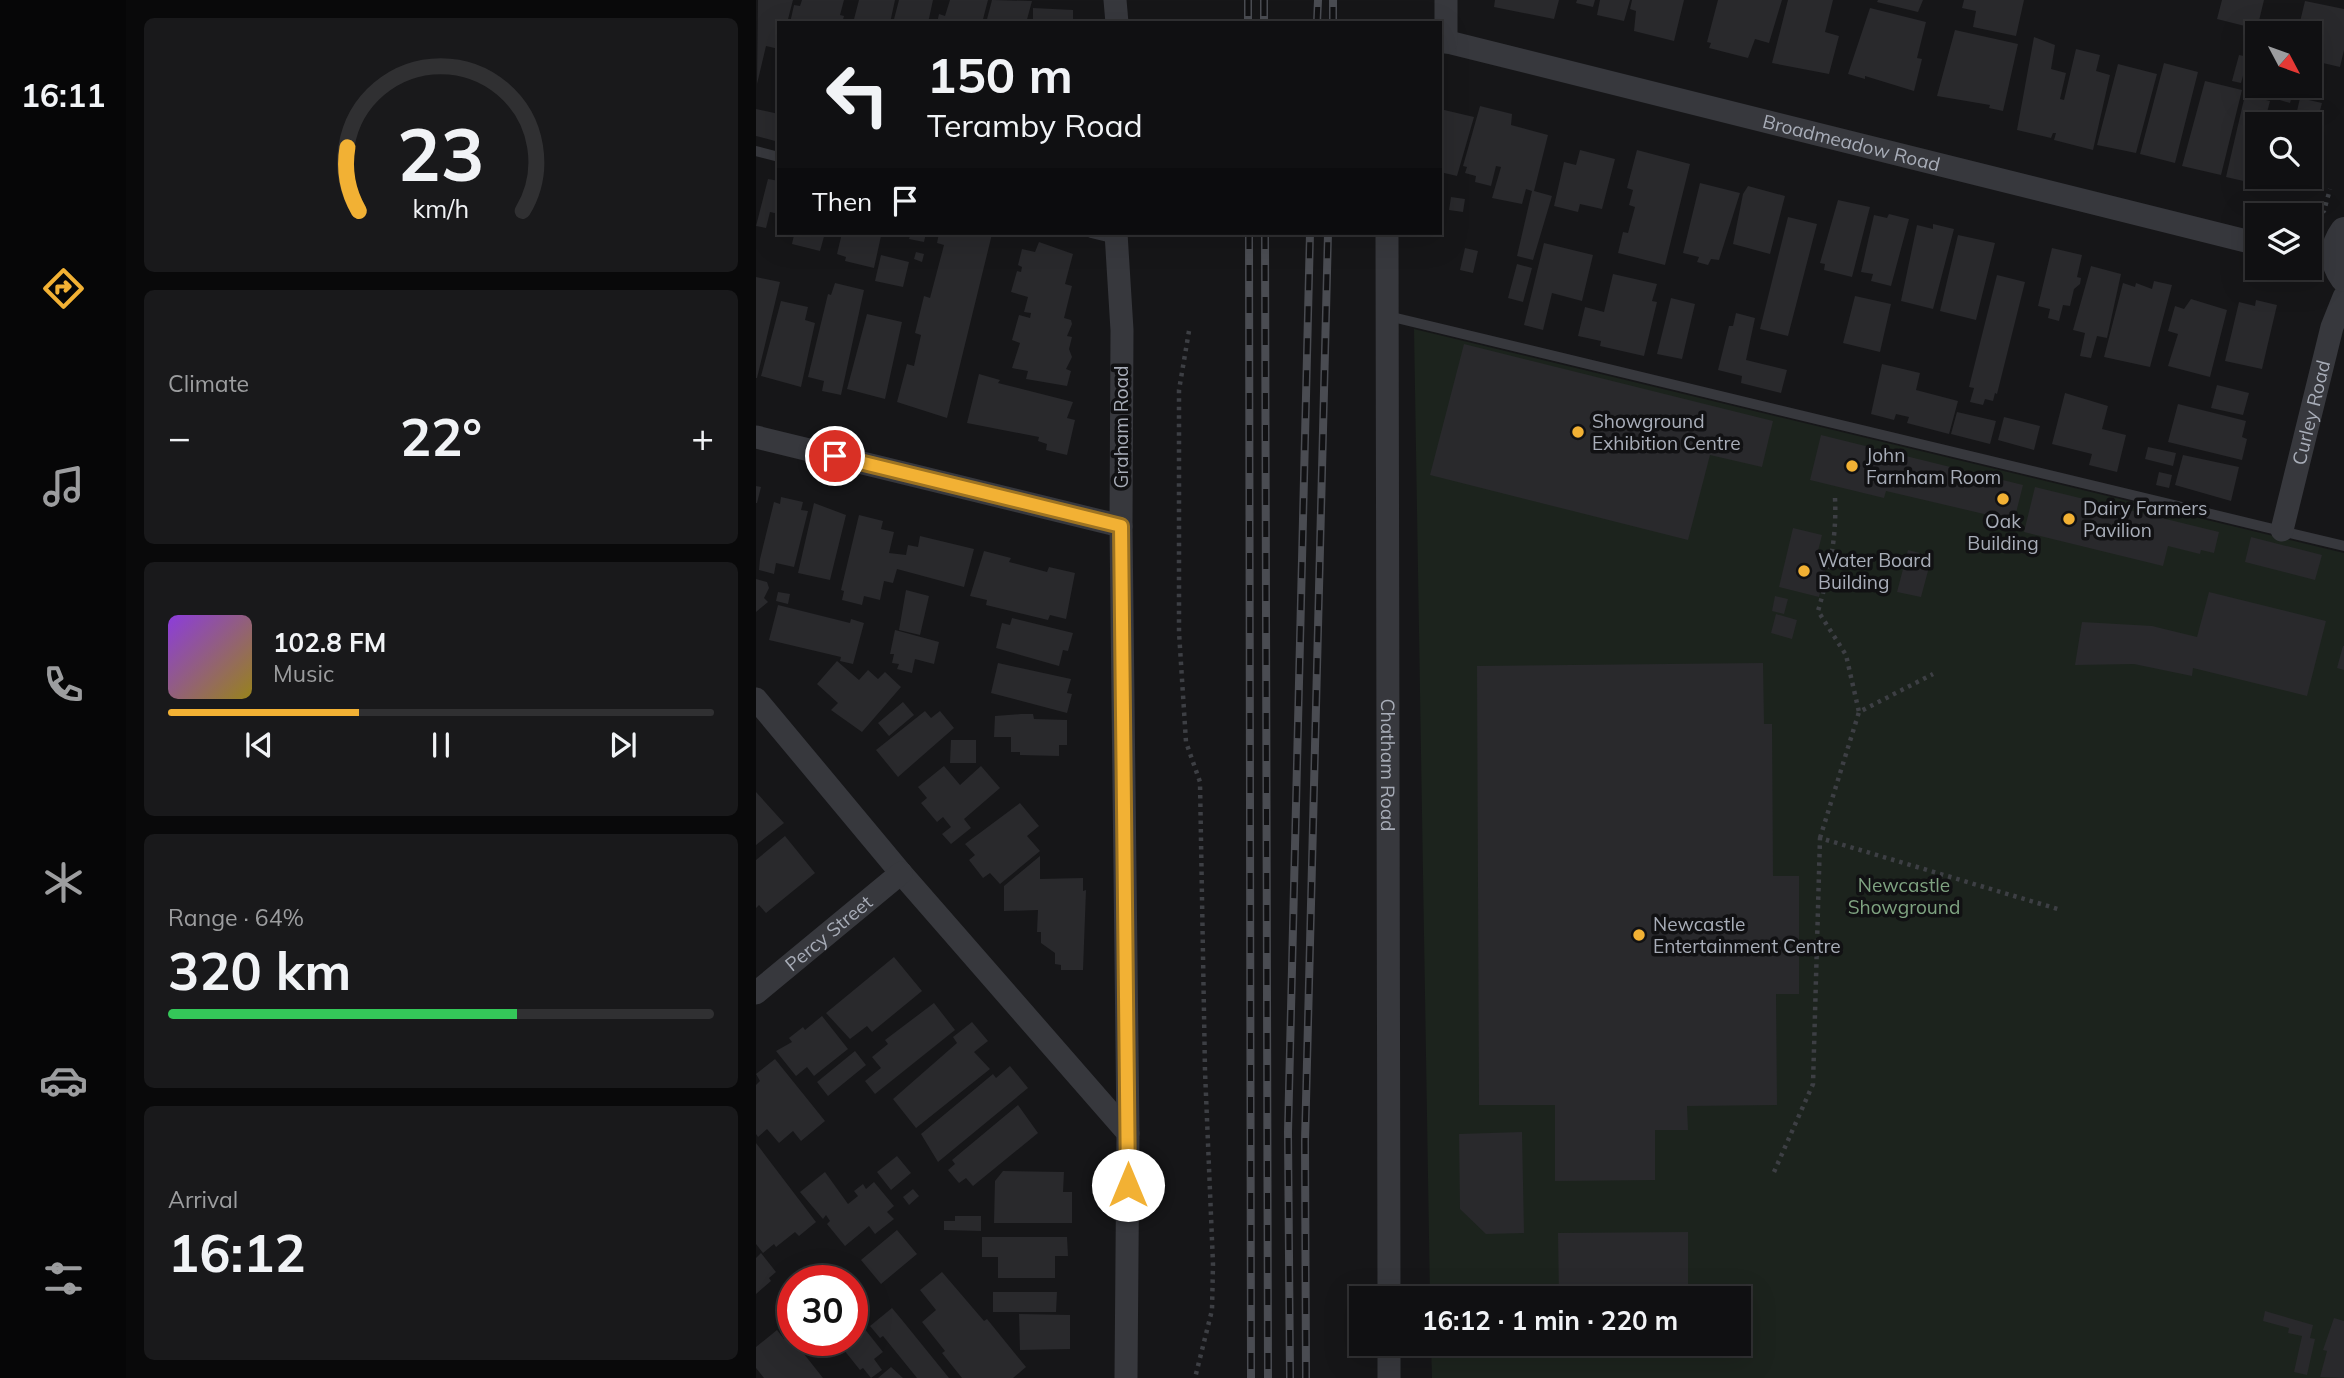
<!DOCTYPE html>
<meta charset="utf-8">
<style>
body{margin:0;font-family:Mulish,sans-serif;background:#19191b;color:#f1f3f6;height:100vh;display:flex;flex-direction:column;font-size:26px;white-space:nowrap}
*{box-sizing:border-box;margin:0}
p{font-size:23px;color:#9c9d9f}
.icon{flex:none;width:38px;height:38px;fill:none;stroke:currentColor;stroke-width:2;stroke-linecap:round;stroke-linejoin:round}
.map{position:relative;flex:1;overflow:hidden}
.panel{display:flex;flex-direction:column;gap:18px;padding:18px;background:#09090a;width:630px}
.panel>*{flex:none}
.hud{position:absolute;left:21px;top:21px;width:665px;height:214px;border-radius:0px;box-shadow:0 7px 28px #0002,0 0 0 2px #303032;background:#101012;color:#f1f3f6;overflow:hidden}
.needle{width:46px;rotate:131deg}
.buttons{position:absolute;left:1489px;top:21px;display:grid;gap:14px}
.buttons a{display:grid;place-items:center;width:77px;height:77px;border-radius:0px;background:#101012;box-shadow:0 7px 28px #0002,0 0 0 2px #303032;font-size:35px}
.speed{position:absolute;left:21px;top:1265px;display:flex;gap:14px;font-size:35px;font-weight:700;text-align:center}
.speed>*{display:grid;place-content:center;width:91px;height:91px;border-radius:50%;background:#101012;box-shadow:0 7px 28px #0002,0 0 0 2px #303032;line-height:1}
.speed .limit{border:10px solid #d22;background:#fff;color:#111}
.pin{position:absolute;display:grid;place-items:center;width:60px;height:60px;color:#fff;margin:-30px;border:4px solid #fff;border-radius:50%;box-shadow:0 2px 7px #0007}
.me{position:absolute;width:77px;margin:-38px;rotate:0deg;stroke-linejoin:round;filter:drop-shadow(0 0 5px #0008)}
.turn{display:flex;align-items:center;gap:24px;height:147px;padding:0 35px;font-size:32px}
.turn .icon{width:91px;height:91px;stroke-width:2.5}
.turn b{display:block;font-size:49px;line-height:60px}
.then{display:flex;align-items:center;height:66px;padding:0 35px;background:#0003;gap:14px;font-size:26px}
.big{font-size:52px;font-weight:700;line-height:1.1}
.panel .widget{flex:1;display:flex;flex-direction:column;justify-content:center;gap:10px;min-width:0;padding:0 24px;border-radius:10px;background:#19191b}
.panel .dial{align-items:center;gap:0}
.dial svg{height:182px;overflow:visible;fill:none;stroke:#303032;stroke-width:7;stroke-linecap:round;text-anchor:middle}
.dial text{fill:#f1f3f6;stroke:none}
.song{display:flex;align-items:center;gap:21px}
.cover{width:84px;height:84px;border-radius:10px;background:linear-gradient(135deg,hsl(270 70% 55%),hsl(50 70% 35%))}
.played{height:7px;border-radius:4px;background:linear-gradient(90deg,#f2b134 35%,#303032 35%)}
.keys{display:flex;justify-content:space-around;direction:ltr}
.heat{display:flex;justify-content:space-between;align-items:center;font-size:38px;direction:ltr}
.charge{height:10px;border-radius:5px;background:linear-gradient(90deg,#34c759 64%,#303032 0)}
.trip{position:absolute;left:593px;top:1286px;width:402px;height:70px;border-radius:0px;background:#101012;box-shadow:0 7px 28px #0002,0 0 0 2px #303032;font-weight:700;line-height:70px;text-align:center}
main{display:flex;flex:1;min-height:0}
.menu{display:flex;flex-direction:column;width:126px;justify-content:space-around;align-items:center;background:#060607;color:#9c9d9f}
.menu .icon{width:49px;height:49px}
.menu .selected{color:#f2b134}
.menu b{font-size:32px;color:#f1f3f6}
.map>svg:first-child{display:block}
.green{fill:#1c231d}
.building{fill:#29292c}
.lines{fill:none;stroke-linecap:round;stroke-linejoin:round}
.path{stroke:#3d3f44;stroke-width:4.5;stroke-dasharray:3.5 5;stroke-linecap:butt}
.service{stroke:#37383d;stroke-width:10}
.minor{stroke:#37383d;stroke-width:23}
.tertiary{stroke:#37383d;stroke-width:28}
.rail-casing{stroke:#4a4c52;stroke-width:8}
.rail{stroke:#111113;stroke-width:5;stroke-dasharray:16;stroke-linecap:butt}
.route-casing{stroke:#9d7322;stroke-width:18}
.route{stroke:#f2b134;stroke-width:12}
.poi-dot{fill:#f2b134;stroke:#111113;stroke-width:2.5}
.labels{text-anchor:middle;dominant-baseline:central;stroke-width:7;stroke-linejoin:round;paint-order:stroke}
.street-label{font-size:19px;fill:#a8adb8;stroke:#111113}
.poi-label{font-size:19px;fill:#a8adb8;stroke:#111113;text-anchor:start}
.park-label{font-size:19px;fill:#7fa381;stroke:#111113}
</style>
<main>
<nav class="menu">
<b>16:11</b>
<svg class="icon selected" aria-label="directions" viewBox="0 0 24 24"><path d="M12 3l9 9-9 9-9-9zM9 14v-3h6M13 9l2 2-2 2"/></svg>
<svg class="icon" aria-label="music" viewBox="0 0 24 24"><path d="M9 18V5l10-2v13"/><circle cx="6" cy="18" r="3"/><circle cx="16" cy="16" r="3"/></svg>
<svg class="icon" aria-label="phone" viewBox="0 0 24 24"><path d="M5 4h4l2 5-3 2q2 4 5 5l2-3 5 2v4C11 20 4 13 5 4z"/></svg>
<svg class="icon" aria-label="climate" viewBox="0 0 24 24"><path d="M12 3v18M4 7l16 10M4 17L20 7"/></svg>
<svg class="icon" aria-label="car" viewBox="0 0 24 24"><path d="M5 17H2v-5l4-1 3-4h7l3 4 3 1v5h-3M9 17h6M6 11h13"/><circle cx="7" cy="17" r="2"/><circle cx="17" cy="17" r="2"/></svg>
<svg class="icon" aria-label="filters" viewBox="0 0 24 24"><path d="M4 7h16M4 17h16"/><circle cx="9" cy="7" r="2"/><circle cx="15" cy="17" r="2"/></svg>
</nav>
<section class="panel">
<div class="widget dial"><svg viewBox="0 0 100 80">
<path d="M14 69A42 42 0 1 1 86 69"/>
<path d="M14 69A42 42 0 0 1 9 41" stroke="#f2b134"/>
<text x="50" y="56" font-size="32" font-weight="700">23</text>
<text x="50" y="72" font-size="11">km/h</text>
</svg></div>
<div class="widget"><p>Climate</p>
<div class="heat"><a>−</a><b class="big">22°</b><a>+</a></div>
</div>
<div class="widget">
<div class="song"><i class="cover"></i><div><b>102.8 FM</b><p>Music</p></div></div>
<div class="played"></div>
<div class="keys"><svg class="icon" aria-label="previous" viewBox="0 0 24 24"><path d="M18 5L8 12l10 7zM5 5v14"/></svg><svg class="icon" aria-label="pause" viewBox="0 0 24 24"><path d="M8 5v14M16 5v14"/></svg><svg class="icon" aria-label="next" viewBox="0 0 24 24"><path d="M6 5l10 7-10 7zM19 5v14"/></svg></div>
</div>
<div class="widget"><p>Range · 64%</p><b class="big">320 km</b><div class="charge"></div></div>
<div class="widget"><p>Arrival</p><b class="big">16:12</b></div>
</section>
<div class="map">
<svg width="1588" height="1378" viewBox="0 0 1588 1378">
<rect width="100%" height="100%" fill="#161618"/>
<path class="green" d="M658,329L1588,553V1378H676L675,1344H984V1298H674Z"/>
<path class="building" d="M2,0H37L31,23H23V49L10,46L1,84Z
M46,0H88L84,15L88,16L86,23H34L38,5L44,6Z
M103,0H139L134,23H97Z
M143,0H177L172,23H137Z
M194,0H232L226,23H181L183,14L189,16Z
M236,0L276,1L270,23H230Z
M739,0H803L798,19L738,7Z
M821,0H839L837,7L820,3Z
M844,0H874L868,21L841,15Z
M876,0H928L918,41L878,31L880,11L874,9Z
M962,0H1026L1013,43L999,39L992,58L953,48L955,43L951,42Z
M1032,0H1077L1069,32L1083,36L1073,74L1016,63Z
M1122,0H1167L1162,12L1121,2Z
M1208,0H1268L1260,36L1217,27L1220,11L1206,8Z
M1466,0H1508L1501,29L1461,19Z
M1549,1L1588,9V50L1584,67L1554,60L1553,29L1543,26Z
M277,8L317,10V23H277Z
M1114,8L1170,22L1161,58L1166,59L1158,91L1109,76V79L1092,74Z
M1199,30L1262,44L1247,111L1233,108L1234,105L1181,96Z
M1278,37L1299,45L1295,69L1310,73L1304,99L1308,100L1320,49L1344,55L1340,71L1354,75L1337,150L1298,140L1300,133H1297L1295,138L1261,130Z
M1483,55L1492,57L1485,83L1476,81Z
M1408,63L1442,72L1419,163L1384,154Z
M1362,64L1401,74L1380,153L1341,145Z
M1449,81L1486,90L1465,175L1426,166Z
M1520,86H1539L1534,103L1517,98Z
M1489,95L1514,101L1508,124H1502V149L1492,182L1470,177Z
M1544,98L1566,103L1560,125L1566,127L1565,135L1567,136L1555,184L1547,182L1545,190L1515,183L1516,177H1554V124H1523L1525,117L1539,120Z
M724,106L756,114L755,125L792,135L778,191L796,196L777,260L761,256L776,191L770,189L766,204L736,198L745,167L740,166L735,186L719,182L720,176L709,173L711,167L707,166Z
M0,109L23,114V142L0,136Z
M684,109L718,117L701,176L684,172Z
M824,150L859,159L846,209L824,204L822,212L798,206L808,162L820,165Z
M881,150L934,164L909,265L862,253L867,232L872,233L879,207L873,205L877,190L871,188Z
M12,179L23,181V214L14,212L10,228L0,226Z
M944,183L984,193L963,260L955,259L952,265L941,262L943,257L927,253Z
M992,186L1029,196L1014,254L977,244L987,194Z
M695,197L709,199L707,212L693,210Z
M1082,200L1114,207L1096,277L1068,270L1069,264L1064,263Z
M1133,214L1153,219L1135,286L1115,281L1117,274L1105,272L1118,215L1131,218Z
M1032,217L1061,224L1032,336L1004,329Z
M1177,224L1198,229L1177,309L1145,301L1161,225L1177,229Z
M33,233H69L64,251L36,244L38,235Z
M86,233L125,236L118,268L89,261L90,257L81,254Z
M155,233H170L168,242L153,239Z
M183,233L236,234L191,418L141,402L151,364L158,366L165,335L159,333L168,296L174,298L188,245L181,243Z
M1202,235L1239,243L1220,320L1184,311Z
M283,242L317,254L309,284L316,286L308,318L315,320L316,324L311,336L316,337L313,349L316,357L310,369L315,371L311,386L270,379L272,371L256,368L264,343L256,340L263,315L274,318L275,313L268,312L272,297L255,292L261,271L265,272L266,267L262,265L266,249L279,252Z
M788,243L837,255L826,301L796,293L787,330L768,325Z
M709,248L722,251L717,273L704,270Z
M1296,248L1326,255L1321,277L1325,278L1324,284L1318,289L1314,306L1307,305L1303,321L1292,318L1294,309L1282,306Z
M160,252L168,254L166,262L158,259Z
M125,255L153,262L147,287L119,281Z
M761,264L776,268L767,302L752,298Z
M1335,266L1365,274L1351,338L1341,336L1335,358L1324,356L1329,333L1317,330Z
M857,274L901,284L896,301L901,302L888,356L844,346L845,341L822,336L829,307L848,312Z
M1241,275L1269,282L1241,394L1239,393L1237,401L1229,399L1227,405L1214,402L1218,388L1213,387Z
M0,277L24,282L1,378H0Z
M1398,281L1416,285L1394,367L1348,357L1367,283L1379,287L1380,283L1396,289Z
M79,283L108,290L85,395L66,391L68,381L52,377L72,294L75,295Z
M1099,296L1135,304L1124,352L1087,343Z
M915,298L939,304L926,359L901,354Z
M1435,299L1471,310L1454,377L1412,366L1422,334L1412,331L1419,306L1428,309Z
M1500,300L1521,305L1506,369L1469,361L1483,302L1499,306Z
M25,301L52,307L49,320L59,323L45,387L5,376Z
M980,313L999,318L990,360L1031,370L1025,393L985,383L986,376L962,370L973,326H977Z
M111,314L146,322L129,399L91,389Z
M708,344L1017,421L1006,467L954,455L932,540L674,475Z
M1126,364L1164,373L1160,390L1202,401L1193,434L1151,423L1153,417L1140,414L1138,420L1115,414Z
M223,374L244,380L242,383L317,402L311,418L319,420L311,455L290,450L291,444L282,441L283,437L211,423Z
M1461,385L1493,393L1487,415L1455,408Z
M1309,393L1352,406L1346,429L1370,435L1361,472L1333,465L1336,454L1296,444Z
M1422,404L1490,421L1486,437L1491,439L1486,460L1412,442Z
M1201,412L1240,421L1234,444L1195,434Z
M1248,417L1284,426L1278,450L1242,440Z
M1065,435L1267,485L1258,521L1130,491L1128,498L1054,480Z
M1392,447L1420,453L1417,466L1389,459Z
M1427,455L1483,467L1475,501L1419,485Z
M1403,472L1416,475L1413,488L1400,485Z
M0,486L5,487L1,503H0Z
M1279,487L1463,532L1458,553L1445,550L1444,554L1412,546L1407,566L1268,532Z
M25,497L47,502L45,510L52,511L38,567L20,563L18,574L3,570L4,559L18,502L24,504Z
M58,503L90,515L74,580L42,573Z
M103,515L127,521L125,529L138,532L133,553L150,555L152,545L162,547L164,536L218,549L208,587L141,569L137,583L128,581L124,600L108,596L106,605L86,600L88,591L85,590Z
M1037,528L1066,535L1062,551L1073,554L1063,597L1023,587Z
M1495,537L1566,555L1559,580L1489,562Z
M1152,550L1176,556L1165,597L1141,592Z
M228,551L255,558L253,562L291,572L293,567L319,573L310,619L294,615L292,620L230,605L231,600L214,596Z
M0,579L11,582L13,588L8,598L12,602L0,612Z
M150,590L173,596L164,635L143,630Z
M22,592L34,594L32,604L20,601Z
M1453,592L1570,621L1551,696L1437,668L1436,676L1378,664L1319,665L1326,622L1396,626L1441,637Z
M1019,596L1032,599L1028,614L1016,611Z
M22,605L94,623L95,619L108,623L97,664L84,661L85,657L13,640Z
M1020,614L1041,620L1036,639L1015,633Z
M256,618L317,633L312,651L307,650L303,666L240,648L246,623L254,625Z
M139,630L183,642L178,664L159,659L156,673L141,669L143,664L136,663L138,654H134Z
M1587,646H1588V670L1581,668Z
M81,661L103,680L112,670L122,679L129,672L145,687L106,732L75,710L82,703L61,684Z
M242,663L315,679L311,693L316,694L311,713L235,693Z
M1007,663L1008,724H1016L1017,876H1043V994H1020L1021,1105L931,1106L932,1130H899V1180L799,1181V1105H723L721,666Z
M147,702L158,715L133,736L122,723Z
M169,711L175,718L184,711L198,728L142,777L120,750Z
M265,714H277L278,719L311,720V745H303V756L264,755V752H255V737H238L239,716Z
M195,740H220V763H194Z
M188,766L204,785L225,766L244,788L208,819L215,828L195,844L186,834L195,827L187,817L181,822L165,803L171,798L162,787Z
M0,792L28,823L0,845Z
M264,803L283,826L271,836L284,851L244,884L234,873L227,878L213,860L219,855L209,844Z
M29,836L59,873L10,913L3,905L0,908V860Z
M284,856V879L327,878V891L330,890L327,970H305V965L299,964V953L285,943V932H281L282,910L248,911V886Z
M138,957L166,991L116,1032L111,1026L94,1039L70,1013Z
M178,1003L199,1030L119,1094L109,1081L125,1068L116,1057L132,1044L129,1040Z
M66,1016L92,1049L58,1076L51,1067L40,1076L20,1051L36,1042L33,1038L47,1027L49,1030Z
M216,1022L232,1041L218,1052L234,1069L160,1128L137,1099L201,1043L197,1037Z
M99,1051L110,1065L72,1096L61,1082Z
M19,1059L69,1121L45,1141L37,1131L23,1143L11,1129L2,1137L0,1134V1085L4,1081L0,1074Z
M254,1066L272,1088L182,1162L165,1134L237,1074L240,1078Z
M262,1105L282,1133L217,1186L210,1178L203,1183L192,1170L199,1164L196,1160Z
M766,1132L768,1233L730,1234L704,1209L703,1134Z
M0,1143L60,1222L43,1236L39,1232L20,1247L18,1244L7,1253L0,1244Z
M141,1156L155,1173L135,1190L121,1172Z
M247,1171L308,1172L307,1192H316V1223H238L239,1181Z
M69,1172L92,1204L102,1196L98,1191L107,1184L110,1189L118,1182L138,1206L131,1212L138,1219L119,1234L113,1226L89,1246L71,1224L74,1221L70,1215L67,1219L44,1192Z
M157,1189L163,1196L153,1205L147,1197Z
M199,1216H225V1231L188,1230V1221H199Z
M141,1230L161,1254L125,1284L105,1260Z
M932,1232V1298H803L802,1233Z
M226,1237H311L312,1256H299V1278H242V1257H226Z
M5,1253L20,1272L13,1278L15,1281L0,1294V1258Z
M186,1272L228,1321L231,1319L270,1367L257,1378H206L186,1353L189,1351L166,1322L180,1310L164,1290Z
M237,1292H301L300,1312H237Z
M136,1308L146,1320L193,1378H161L127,1336L124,1338L114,1326Z
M1509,1311L1557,1325L1554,1338L1559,1339L1551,1375L1538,1372L1546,1336L1532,1333L1533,1328L1507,1321Z
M96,1313L127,1352L118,1359L126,1370L115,1378L107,1368L104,1370L80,1340H96Z
M263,1314L314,1315V1349L264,1350Z
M1578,1318L1588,1321V1378L1564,1377L1571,1351L1567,1350Z
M21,1330L28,1339L33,1335L67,1378H8L0,1368V1347Z
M135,1367L147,1378H122Z"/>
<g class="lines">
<path class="path" d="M1554,222L1557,214L1568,211L1574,189
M433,331L423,390V632L430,742L444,782L449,1071L457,1264L456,1310L439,1378
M1079,498C1081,538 1073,573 1062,611L1090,655L1103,712
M1064,838L1103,712L1177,674
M1018,1172L1057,1084L1064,838L1305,910"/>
<path class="service" d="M0,151L23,157
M335,233L360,239
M632,316L1588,546"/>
<g class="minor">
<path d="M359,0L361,23"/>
<path id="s1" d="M684,40L1502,244"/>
<path d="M690,42V0"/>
<path d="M360,233L366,330L365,526L372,1133L370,1378"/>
<path id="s2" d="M631,233L633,1298"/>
<path d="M1554,255L1579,258"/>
<path d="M0,437L365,526"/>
<path id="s3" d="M1526,530L1576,327L1588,297"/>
<path d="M0,699L145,873L372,1133"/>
<path id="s4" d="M0,993L145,873"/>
<path d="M633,1344V1378"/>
</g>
<path class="tertiary" d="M1588,231C1577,246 1576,262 1588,278"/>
<g class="rail-casing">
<path id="rail" d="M492,0V23
M508,0V23
M561,23L562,0
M577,23V0
M493,233L495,1378
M509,233L512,1378
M534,1378L532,1132L554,233
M550,1378L549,1141L572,233"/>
</g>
<use href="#rail" class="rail"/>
</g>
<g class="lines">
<g class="route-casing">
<path id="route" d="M79,456L365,526L372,1185"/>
</g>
<use href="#route" class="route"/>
</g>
<g class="poi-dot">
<circle cx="822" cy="432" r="7"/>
<circle cx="1096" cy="466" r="7"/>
<circle cx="1247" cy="499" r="7"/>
<circle cx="1313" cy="519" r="7"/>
<circle cx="1048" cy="571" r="7"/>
<circle cx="883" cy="935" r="7"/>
</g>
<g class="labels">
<g class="street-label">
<text stroke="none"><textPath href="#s1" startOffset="424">Broadmeadow Road</textPath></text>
<text stroke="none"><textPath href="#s3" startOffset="121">Curley Road</textPath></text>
<text transform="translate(365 427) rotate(-90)">Graham Road</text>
<text stroke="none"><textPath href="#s2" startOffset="532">Chatham Road</textPath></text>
<text stroke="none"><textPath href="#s4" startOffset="94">Percy Street</textPath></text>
</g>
<g class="poi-label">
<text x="836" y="421">Showground<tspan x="836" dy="22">Exhibition Centre</tspan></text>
<text x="1110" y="455">John<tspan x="1110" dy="22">Farnham Room</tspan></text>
<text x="1327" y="508">Dairy Farmers<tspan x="1327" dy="22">Pavilion</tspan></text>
<text x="1247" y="521" text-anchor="middle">Oak<tspan x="1247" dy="22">Building</tspan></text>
<text x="1062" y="560">Water Board<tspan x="1062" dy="22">Building</tspan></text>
<text x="897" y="924">Newcastle<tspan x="897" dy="22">Entertainment Centre</tspan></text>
</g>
<g class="park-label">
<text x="1148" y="885">Newcastle<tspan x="1148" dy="22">Showground</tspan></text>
</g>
</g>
</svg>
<div class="buttons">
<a><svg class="needle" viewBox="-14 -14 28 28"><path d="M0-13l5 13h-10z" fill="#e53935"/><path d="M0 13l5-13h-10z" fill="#9c9d9f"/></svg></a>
<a><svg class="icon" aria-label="search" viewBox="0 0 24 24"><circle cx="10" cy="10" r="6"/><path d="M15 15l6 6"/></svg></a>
<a><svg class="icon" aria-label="layers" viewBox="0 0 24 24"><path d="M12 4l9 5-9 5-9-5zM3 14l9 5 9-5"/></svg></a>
</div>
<div class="speed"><div class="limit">30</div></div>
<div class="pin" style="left:79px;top:456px;background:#d93025"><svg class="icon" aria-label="arrive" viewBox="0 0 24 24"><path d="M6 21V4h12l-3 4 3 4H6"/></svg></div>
<svg class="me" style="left:372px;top:1185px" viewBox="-20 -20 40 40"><circle r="19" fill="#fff"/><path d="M0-13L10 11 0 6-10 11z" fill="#f2b134"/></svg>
<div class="trip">16:12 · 1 min · 220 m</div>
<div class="hud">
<div class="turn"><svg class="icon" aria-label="left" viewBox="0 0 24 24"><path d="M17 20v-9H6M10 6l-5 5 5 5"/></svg><div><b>150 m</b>Teramby Road</div></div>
<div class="then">Then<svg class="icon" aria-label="arrive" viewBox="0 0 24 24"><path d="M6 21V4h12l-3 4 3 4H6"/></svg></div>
</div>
</div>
</main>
